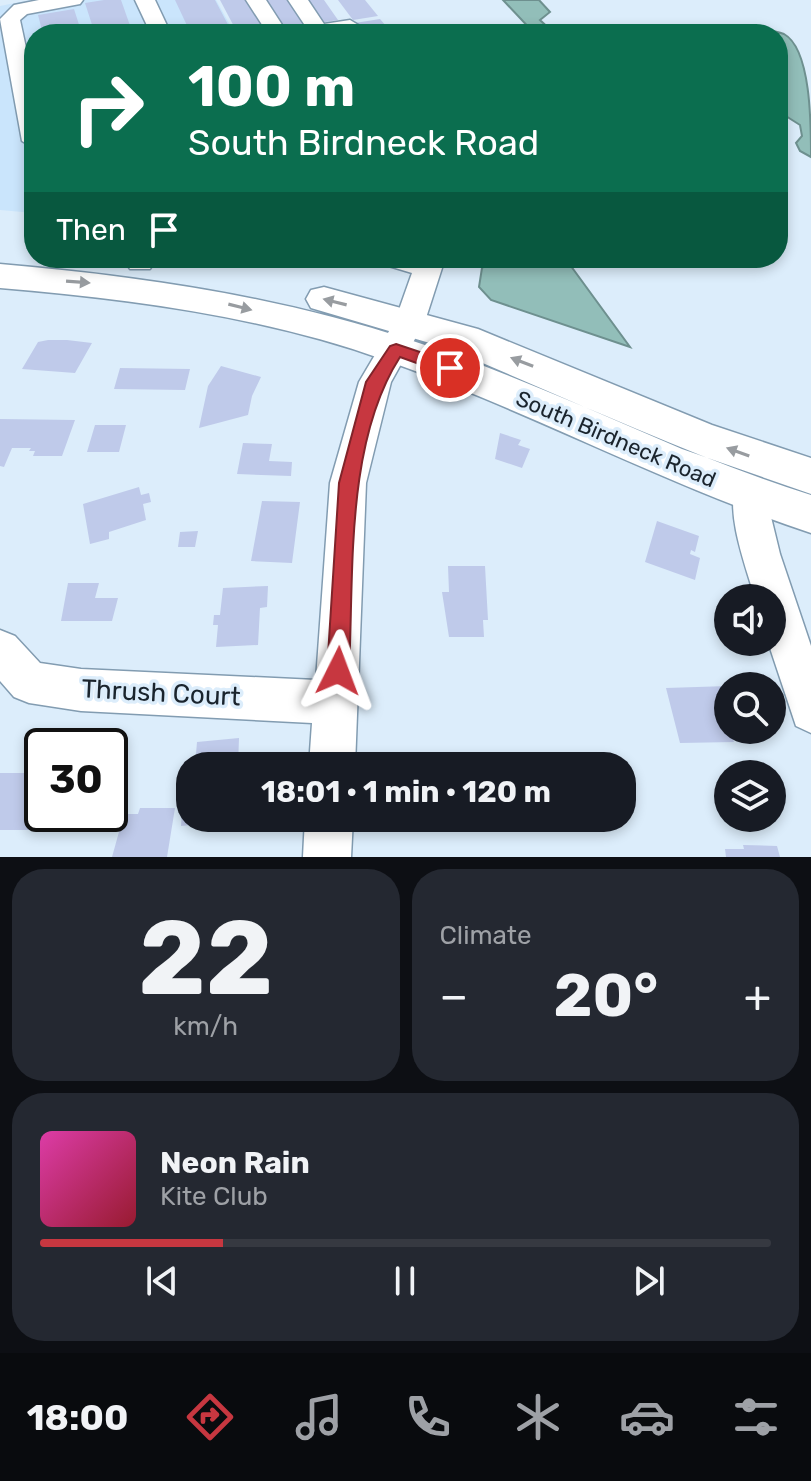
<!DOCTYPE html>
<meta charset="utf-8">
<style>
body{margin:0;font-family:Rubik,sans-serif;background:#242831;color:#f1f3f6;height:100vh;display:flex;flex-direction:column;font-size:30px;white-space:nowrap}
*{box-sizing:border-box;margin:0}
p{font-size:26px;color:#9ea1a6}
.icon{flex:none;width:44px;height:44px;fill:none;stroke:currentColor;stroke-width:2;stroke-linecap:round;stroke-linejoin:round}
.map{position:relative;height:857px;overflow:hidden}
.side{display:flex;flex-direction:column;gap:12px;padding:12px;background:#0d0f14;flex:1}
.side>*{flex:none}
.banner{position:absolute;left:24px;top:24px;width:764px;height:244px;border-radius:32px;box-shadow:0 4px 12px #0003;background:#0b6e4f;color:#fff;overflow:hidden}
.buttons{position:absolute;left:714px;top:584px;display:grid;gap:16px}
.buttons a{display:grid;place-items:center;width:72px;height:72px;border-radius:50%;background:#171b24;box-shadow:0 4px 12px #0003;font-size:40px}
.speed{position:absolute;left:24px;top:728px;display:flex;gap:16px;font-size:40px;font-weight:700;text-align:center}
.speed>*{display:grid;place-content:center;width:104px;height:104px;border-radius:50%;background:#171b24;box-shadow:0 4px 12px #0003;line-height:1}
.speed .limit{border:4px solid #111;border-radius:12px;background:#fff;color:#111}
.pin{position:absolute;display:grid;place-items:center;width:68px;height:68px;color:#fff;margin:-34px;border:4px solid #fff;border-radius:50%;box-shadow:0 2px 8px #0007}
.me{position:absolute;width:88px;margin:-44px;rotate:3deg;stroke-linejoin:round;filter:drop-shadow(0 0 6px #0008)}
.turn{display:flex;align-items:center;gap:28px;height:168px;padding:0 32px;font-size:36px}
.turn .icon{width:104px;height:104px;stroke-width:2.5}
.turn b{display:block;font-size:56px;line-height:68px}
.then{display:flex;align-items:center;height:76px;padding:0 32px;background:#0003;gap:16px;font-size:30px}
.big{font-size:60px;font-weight:700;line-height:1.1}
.side .card{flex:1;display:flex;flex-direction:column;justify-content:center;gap:12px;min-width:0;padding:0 28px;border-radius:32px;background:#242831}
.side .dial{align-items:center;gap:0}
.dial b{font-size:104px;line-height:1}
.song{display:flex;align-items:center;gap:24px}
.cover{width:96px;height:96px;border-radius:12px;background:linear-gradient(135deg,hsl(320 70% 55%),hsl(350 70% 35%))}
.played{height:8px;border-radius:4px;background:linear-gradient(90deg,#c73740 25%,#363941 25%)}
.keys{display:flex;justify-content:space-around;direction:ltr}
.heat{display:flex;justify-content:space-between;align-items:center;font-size:44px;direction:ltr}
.side .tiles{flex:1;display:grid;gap:12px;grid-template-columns:1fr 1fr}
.card:last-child{grid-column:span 2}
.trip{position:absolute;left:176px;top:752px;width:460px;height:80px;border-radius:32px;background:#171b24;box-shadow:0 4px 12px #0003;font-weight:700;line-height:80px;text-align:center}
.tabs{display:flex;height:128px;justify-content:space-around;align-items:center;background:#090b0e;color:#9ea1a6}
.tabs .icon{width:56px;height:56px}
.tabs .selected{color:#c73740}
.tabs b{font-size:36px;color:#f1f3f6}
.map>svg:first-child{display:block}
.built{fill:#cae5fc}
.water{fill:#92beb9;stroke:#6e908f;stroke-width:2}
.building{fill:#bfcaea}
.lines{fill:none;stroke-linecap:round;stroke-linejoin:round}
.minor-casing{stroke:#829cb1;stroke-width:3}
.major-casing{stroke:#829cb1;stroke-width:3}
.minor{fill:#fff;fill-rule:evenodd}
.major{fill:#fff;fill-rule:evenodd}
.oneway{fill:#989ca0}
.route{fill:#c73740;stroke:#81242a;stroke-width:2}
.labels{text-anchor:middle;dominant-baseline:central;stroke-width:7;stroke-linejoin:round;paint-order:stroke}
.street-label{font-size:22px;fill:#1a242d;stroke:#dcedfb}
.near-street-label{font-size:26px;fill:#1a242d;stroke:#dcedfb}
</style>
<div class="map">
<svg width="811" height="857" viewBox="0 0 811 857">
<rect width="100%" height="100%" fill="#dcedfb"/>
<path class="built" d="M30,0H216L235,34H34V213L0,210V6Z"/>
<path class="water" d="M503,0H539L550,12L540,20L555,34H535Z
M747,26C759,29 773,30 784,34C811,49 811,123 811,157L800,151L796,143L802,136L800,125L778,111V34H708L716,28Z
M500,258H565L630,347L491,300L479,287L482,268Z"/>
<path class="building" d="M104,0H121L133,34H95L85,3Z
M175,0H215L233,34H191Z
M220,0H247L267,34H238Z
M262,0H289L306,26L281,30Z
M303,0H324L338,20L319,23Z
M338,0H365L378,16L353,20Z
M74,9L82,34H43L38,15Z
M380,19L393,34H364L355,23Z
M48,340H67L92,343L75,373L22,369L38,342Z
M221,366L261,377L252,396L248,415L199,428L208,386Z
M120,368L190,369L185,390L114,389Z
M0,419L75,420L62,456H33L35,451H29L31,448H12L4,467L0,466Z
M95,425H126L119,452H87Z
M500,433L521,440L518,445L530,449L522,468L495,459Z
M243,443L272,444L269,461L292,462L291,476L237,474Z
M139,487L141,495L149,493L151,502L143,504L146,520L109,532V539L90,544L83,504Z
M262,501L300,502L292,563L251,561Z
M657,521L699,536L695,552L691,550L690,554L700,558L695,580L645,562Z
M198,531L195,547H178L180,532Z
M448,566H485L488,620H483L484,637H449L442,592H449Z
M68,583H99L95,598H118L112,621H61Z
M268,586L267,607L260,608L258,645L216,647L218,625H213L214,615H220L223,588Z
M728,686L726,716L734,742L680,743L666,688Z
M239,738L238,766H195L197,742Z
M0,773H32L31,777H40L42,814H62L57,830H0Z
M190,796V818L238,820L181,826L183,797Z
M140,808H175L167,857H112L124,814H138Z
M743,845L777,846L780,857H726L725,849H744Z"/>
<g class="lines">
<g class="minor-casing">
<path id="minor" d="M39,0H83L80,4L27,14L20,20L34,85V148L22,141L0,19L14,5Z
M135,0H155L171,34H151Z
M246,0H266L288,34H268Z
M288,0H308L324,24L350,20L360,26L357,30L292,34L306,27Z
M129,258H157L150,269H130L126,263Z
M378,258L438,261L442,268L425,321L391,382L366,483L355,766H309L312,723L81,711L29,703L14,697L0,681V630L15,636L40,663L81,669L316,680L330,483L359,382L395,321L412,273L382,264Z
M750,480L763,484L780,554L811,646V733L796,726L768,642H772V598H755C747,570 724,510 737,484Z
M305,818H353L351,857H303Z"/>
</g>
<g class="major-casing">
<path id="major" d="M0,264C139,276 277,296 410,340C547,384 674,452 811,495V533C665,485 530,411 385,360C262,316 130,299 0,288Z
M324,287L478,329L712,425L811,458V494L682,449L450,349L311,308L306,299L311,290Z"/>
</g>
<use href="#minor" class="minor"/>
<use href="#major" class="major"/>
</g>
<defs><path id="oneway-solid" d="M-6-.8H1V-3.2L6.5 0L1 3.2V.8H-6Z" transform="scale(2)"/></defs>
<g class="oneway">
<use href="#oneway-solid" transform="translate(78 282) rotate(4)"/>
<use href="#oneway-solid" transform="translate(335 302) rotate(-166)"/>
<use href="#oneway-solid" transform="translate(240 307) rotate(14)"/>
<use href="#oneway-solid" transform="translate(522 362) rotate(-159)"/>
<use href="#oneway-solid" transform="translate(738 452) rotate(-160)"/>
</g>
<path class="route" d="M396,344L456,364L458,368L450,375L400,357C345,443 354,572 349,671L346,679L338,682L330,679L327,671L339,483L366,382L390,346Z"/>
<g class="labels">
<g class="street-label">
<text transform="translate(616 439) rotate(23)">South Birdneck Road</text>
</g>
<g class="near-street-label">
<text transform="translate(161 693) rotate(3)">Thrush Court</text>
</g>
</g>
</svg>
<div class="buttons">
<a><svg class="icon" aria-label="sound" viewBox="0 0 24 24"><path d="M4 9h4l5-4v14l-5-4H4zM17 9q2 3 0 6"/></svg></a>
<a><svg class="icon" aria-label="search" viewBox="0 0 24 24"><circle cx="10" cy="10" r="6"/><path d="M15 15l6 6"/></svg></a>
<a><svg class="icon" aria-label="layers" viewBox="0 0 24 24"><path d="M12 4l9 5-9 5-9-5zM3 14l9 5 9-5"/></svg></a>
</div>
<div class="speed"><div class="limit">30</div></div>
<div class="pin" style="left:450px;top:368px;background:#d93025"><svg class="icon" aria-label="arrive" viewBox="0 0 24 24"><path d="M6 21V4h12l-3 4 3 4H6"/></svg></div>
<svg class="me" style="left:338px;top:671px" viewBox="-20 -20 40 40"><path d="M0-17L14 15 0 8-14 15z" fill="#c73740" stroke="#fff" stroke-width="4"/></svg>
<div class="trip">18:01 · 1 min · 120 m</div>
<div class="banner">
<div class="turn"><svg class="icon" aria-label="right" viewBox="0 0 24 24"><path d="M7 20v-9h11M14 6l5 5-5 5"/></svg><div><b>100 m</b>South Birdneck Road</div></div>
<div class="then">Then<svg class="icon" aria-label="arrive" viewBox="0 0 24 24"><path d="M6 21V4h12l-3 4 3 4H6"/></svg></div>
</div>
</div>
<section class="side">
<div class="tiles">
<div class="card dial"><b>22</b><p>km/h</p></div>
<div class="card"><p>Climate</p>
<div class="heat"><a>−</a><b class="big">20°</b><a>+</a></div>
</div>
<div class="card">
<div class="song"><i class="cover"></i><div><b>Neon Rain</b><p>Kite Club</p></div></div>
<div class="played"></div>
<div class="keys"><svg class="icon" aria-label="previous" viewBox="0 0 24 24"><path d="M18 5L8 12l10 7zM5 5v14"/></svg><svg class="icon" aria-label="pause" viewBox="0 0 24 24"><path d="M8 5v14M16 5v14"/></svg><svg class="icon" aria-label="next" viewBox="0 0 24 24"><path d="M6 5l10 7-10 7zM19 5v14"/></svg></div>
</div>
</div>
</section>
<nav class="tabs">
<b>18:00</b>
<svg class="icon selected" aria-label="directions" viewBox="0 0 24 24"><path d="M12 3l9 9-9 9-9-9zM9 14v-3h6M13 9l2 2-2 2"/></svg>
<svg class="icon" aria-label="music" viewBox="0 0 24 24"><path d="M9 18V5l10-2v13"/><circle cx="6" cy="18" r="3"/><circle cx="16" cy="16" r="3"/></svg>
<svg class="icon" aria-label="phone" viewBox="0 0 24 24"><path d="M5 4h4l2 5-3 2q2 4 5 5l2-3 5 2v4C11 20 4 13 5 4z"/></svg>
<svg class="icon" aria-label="climate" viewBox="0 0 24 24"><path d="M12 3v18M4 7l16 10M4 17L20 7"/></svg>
<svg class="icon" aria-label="car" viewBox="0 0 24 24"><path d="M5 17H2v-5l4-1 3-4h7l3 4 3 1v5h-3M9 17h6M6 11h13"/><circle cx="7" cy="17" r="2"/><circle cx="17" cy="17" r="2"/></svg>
<svg class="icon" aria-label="filters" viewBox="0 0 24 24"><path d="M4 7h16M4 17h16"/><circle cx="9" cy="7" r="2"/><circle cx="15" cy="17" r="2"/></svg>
</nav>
